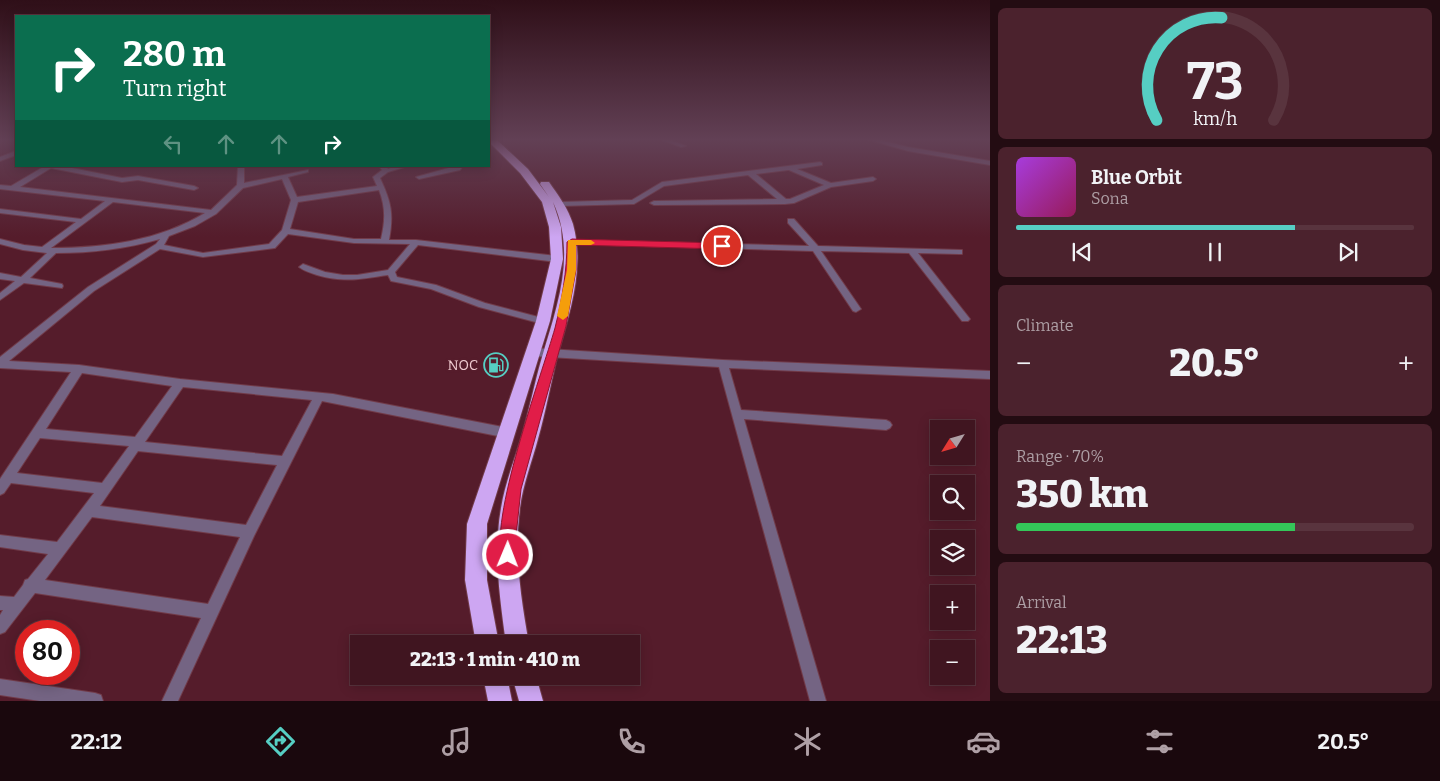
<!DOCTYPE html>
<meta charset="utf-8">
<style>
body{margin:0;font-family:Bitter,serif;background:#4b222d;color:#f1f3f6;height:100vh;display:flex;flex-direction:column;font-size:19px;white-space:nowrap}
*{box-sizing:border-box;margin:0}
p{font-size:16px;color:#ae9fa5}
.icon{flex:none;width:28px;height:28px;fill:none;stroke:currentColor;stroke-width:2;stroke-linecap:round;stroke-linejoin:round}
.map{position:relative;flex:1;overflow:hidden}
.side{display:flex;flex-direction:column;gap:8px;padding:8px;background:#230c12;width:450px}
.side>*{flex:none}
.banner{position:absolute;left:15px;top:15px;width:475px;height:152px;border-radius:0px;box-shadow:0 2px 12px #0003,0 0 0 1px #59343e;background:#0b6e4f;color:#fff;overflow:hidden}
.needle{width:32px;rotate:233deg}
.buttons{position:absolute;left:930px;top:420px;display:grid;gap:10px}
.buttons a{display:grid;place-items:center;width:45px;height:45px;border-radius:0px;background:#401520;box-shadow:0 2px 12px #0003,0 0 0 1px #59343e;font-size:25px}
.speed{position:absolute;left:15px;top:620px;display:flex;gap:10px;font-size:25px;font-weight:700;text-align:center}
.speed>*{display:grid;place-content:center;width:65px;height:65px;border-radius:50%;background:#401520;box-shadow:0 2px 12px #0003,0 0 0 1px #59343e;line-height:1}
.speed .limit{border:8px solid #d22;background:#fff;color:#111}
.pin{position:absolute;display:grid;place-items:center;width:42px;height:42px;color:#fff;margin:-21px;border:2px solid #fff;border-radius:50%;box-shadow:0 1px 5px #0007}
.me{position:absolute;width:55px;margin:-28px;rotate:1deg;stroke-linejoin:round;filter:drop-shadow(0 0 4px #0008)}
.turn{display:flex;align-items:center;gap:18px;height:105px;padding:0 25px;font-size:22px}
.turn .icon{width:65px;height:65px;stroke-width:2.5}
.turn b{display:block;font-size:35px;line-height:42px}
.lanes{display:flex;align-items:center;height:48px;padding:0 25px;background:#0003;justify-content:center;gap:25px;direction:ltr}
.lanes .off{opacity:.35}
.big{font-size:38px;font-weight:800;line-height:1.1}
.side .widget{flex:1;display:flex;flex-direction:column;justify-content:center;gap:8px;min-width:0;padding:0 18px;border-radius:8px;background:#4b222d}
.side .dial{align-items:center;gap:0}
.dial svg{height:130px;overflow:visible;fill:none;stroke:#59343e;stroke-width:7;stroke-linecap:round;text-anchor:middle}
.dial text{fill:#f1f3f6;stroke:none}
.song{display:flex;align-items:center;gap:15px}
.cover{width:60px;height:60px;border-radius:8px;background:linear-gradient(135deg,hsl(280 70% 55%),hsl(330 70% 35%))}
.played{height:5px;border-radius:2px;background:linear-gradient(90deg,#56cec3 70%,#59343e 70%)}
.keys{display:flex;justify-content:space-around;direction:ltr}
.heat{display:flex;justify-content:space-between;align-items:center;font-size:28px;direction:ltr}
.charge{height:8px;border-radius:4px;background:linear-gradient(90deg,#34c759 70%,#59343e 0)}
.trip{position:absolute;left:350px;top:635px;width:290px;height:50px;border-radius:0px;background:#401520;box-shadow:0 2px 12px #0003,0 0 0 1px #59343e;font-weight:800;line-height:50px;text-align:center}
.menu{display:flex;height:80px;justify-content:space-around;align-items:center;background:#1a080d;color:#ae9fa5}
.menu .icon{width:35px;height:35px}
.menu .active{color:#56cec3}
.menu b{font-size:22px;color:#f1f3f6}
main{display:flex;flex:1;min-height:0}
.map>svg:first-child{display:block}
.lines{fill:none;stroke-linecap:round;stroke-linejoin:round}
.street-casing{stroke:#713b49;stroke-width:2}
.highway-casing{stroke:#713b49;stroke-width:2}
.street{fill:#746483;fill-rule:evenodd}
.highway{fill:#cda6f2;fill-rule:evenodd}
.route{fill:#e11d48;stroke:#92132f}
.slow{fill:#f59e0b}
.labels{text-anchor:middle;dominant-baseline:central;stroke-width:5;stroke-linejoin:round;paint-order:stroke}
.poi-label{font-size:14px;fill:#efcad0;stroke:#551c2b;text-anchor:end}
</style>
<main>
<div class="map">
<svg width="990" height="701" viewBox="0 0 990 701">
<rect width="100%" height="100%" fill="#551c2b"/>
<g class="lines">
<g class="street-casing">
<path id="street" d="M659,139H668L686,146L681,147Z
M866,139H876L908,147L990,161V165L908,151Z
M16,151V155L0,161V157Z
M820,162L822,163V165L797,169L831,183L873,177L876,179L873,181L831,187L794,203L785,204L654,205L650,203L654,201L777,199L748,175L664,186L634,204L559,206L555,204L559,202L632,200L662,182ZM788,170H789L824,185L790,199H786L756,174Z
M45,166H62L122,178L138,176L194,186L198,188L194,190L138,180L122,182L51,168L20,187L211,210L237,185L238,166H244V183L308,170V172L288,177L297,197L377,186L373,177L382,170L379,166H386L388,169L396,166H408L388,172L380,178C391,202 394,213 389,240H416L557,256L561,259L557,262L418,245L395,272L397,277L436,285L485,303L546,319L548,321L546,323L543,324L479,307L431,289L391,281L388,275C360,279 345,283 317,275C311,273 304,271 299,267L303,264L325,272L343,275H357L388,270L410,244L354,243L288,234L275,248L203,257L160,249L94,291L9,361L79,365L180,379L333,394L508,428L512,430L514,433L512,436L508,438L322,401L254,536L178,701H162L201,618L35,593L5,632L0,634V615L3,610H0V596L14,597L23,585L25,580L28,579L48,554L0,547V535L57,542L94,493L11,483L4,493L0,495V479L71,372L0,368V357L88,287L156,244L160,239C125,249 92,253 56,253L30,278L62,284L63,286L62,288L24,283L0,300V293L15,281L0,279V273L21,277L47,253L23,250L0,244V239L24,245L42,247L76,222L0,213V209L81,219L105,201L0,189V185L11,186ZM282,179L291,200L282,230L269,244L203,253L164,245L169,236L195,226L216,214L243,188ZM379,190C386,208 385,222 381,239H354L290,229L298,202ZM113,202L205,213C158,241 105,248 51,248ZM82,373L172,386L135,437L46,429ZM183,387L312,400L282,456L145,442ZM40,438L129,446L102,483L17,473ZM138,451L277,465L246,525L100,506ZM92,517L240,537L208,604L45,580Z
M456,166H463L460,170L419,179L416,177Z
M788,219H794L818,246L962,250V254H959L918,253L970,319L968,321H962L909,253L821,251L861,309L856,312L853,311L813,251L572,244L568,242L572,240L809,246L788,223Z
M532,348L723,360L990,371V379L729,368L741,410L886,420L890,422L892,425L890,428L886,430L744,419L826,701H810L719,367L532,356L527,352Z
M0,679L95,693L101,695L103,701H40L0,695Z"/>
</g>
<g class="highway-casing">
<path id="highway" d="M489,139H496L528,169L549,197L540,184L541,182H549C558,195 568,208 573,224C585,268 570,312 558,354C551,382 546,411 538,439C532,462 523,484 520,508C514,554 521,599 529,644H506C500,599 493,553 501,508C505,483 514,462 521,438C529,412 534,384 542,357C557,306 577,254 553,202L561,227L563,259L550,321L487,524V580L499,644H476L465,580L467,524L536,321L551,259L549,227L542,202L520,173L489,142Z
M483,676H507L512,701H488Z
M512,676H536L543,701H519Z"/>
</g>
<use href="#street" class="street"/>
<use href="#highway" class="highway"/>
</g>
<linearGradient id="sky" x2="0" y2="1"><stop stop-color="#2f0f18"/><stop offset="0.59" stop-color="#624055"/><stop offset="1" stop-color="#624055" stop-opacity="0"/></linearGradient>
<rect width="990" height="237" fill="url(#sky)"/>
<path class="route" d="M572,239L722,243L727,246L722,249L576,245V270L566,326L521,489L516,536V555L514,561L508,563L503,561C487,523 542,374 555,328C562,300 567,271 567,242Z"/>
<path class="slow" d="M568,240H591L595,243L591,245H576V270L568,316L563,320L557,316L567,270Z"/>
<defs>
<g id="fuel-ring" transform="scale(1.25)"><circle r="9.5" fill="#551c2b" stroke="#56cec3" stroke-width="1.5"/><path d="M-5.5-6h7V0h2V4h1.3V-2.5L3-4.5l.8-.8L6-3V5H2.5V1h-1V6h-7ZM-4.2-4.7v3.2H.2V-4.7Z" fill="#56cec3"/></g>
</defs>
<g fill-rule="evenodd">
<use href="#fuel-ring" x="496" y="365"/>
</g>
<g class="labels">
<g class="poi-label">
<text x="478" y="365">NOC</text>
</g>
</g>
</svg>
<div class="buttons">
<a><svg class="needle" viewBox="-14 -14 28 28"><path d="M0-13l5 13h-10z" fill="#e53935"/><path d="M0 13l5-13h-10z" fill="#ae9fa5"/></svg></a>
<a><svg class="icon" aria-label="search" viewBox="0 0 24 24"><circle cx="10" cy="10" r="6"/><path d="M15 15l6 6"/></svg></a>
<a><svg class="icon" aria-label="layers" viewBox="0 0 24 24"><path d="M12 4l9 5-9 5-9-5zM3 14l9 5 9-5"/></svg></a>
<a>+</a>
<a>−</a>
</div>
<div class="speed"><div class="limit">80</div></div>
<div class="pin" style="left:722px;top:246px;background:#d93025"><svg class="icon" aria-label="arrive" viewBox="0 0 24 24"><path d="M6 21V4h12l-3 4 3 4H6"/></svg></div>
<svg class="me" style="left:508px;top:555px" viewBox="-20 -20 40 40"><circle r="17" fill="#e11d48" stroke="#fff" stroke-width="3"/><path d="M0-11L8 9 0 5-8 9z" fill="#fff"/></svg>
<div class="trip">22:13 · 1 min · 410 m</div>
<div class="banner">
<div class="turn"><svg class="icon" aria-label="right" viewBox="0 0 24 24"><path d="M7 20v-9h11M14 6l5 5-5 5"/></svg><div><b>280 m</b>Turn right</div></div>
<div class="lanes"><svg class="icon off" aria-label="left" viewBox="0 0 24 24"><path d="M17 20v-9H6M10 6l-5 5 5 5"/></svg><svg class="icon off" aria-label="ahead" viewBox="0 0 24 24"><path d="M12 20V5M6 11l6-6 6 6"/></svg><svg class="icon off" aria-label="ahead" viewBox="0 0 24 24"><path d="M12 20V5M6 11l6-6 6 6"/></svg><svg class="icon" aria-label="right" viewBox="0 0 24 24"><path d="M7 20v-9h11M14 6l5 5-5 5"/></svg></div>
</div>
</div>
<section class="side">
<div class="widget dial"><svg viewBox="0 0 100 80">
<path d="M14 69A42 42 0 1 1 86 69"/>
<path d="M14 69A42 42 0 0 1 54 6" stroke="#56cec3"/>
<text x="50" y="56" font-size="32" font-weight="700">73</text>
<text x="50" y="72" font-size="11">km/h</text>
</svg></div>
<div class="widget">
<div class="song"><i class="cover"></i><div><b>Blue Orbit</b><p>Sona</p></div></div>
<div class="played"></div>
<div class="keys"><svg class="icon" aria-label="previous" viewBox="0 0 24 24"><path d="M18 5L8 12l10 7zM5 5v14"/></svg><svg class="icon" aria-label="pause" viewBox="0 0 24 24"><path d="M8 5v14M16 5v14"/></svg><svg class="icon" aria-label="next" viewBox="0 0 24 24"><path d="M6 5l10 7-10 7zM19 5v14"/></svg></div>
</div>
<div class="widget"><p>Climate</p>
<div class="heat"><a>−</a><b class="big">20.5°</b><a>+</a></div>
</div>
<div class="widget"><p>Range · 70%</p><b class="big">350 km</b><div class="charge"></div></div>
<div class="widget"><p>Arrival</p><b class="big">22:13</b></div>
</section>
</main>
<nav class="menu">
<b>22:12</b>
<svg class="icon active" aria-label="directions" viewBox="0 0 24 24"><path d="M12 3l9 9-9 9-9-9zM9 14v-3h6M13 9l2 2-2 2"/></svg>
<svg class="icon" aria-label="music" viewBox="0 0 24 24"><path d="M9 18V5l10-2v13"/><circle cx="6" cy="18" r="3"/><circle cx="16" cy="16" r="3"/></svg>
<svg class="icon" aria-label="phone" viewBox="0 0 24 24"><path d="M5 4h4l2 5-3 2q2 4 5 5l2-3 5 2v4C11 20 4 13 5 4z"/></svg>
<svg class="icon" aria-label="climate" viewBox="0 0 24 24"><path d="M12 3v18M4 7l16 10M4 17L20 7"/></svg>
<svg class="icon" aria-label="car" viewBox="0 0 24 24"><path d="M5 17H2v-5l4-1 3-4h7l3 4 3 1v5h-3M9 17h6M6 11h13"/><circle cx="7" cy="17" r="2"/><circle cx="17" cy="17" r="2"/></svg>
<svg class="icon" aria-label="filters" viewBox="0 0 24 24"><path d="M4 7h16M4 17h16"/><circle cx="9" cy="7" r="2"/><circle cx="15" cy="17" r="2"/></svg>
<b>20.5°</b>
</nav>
